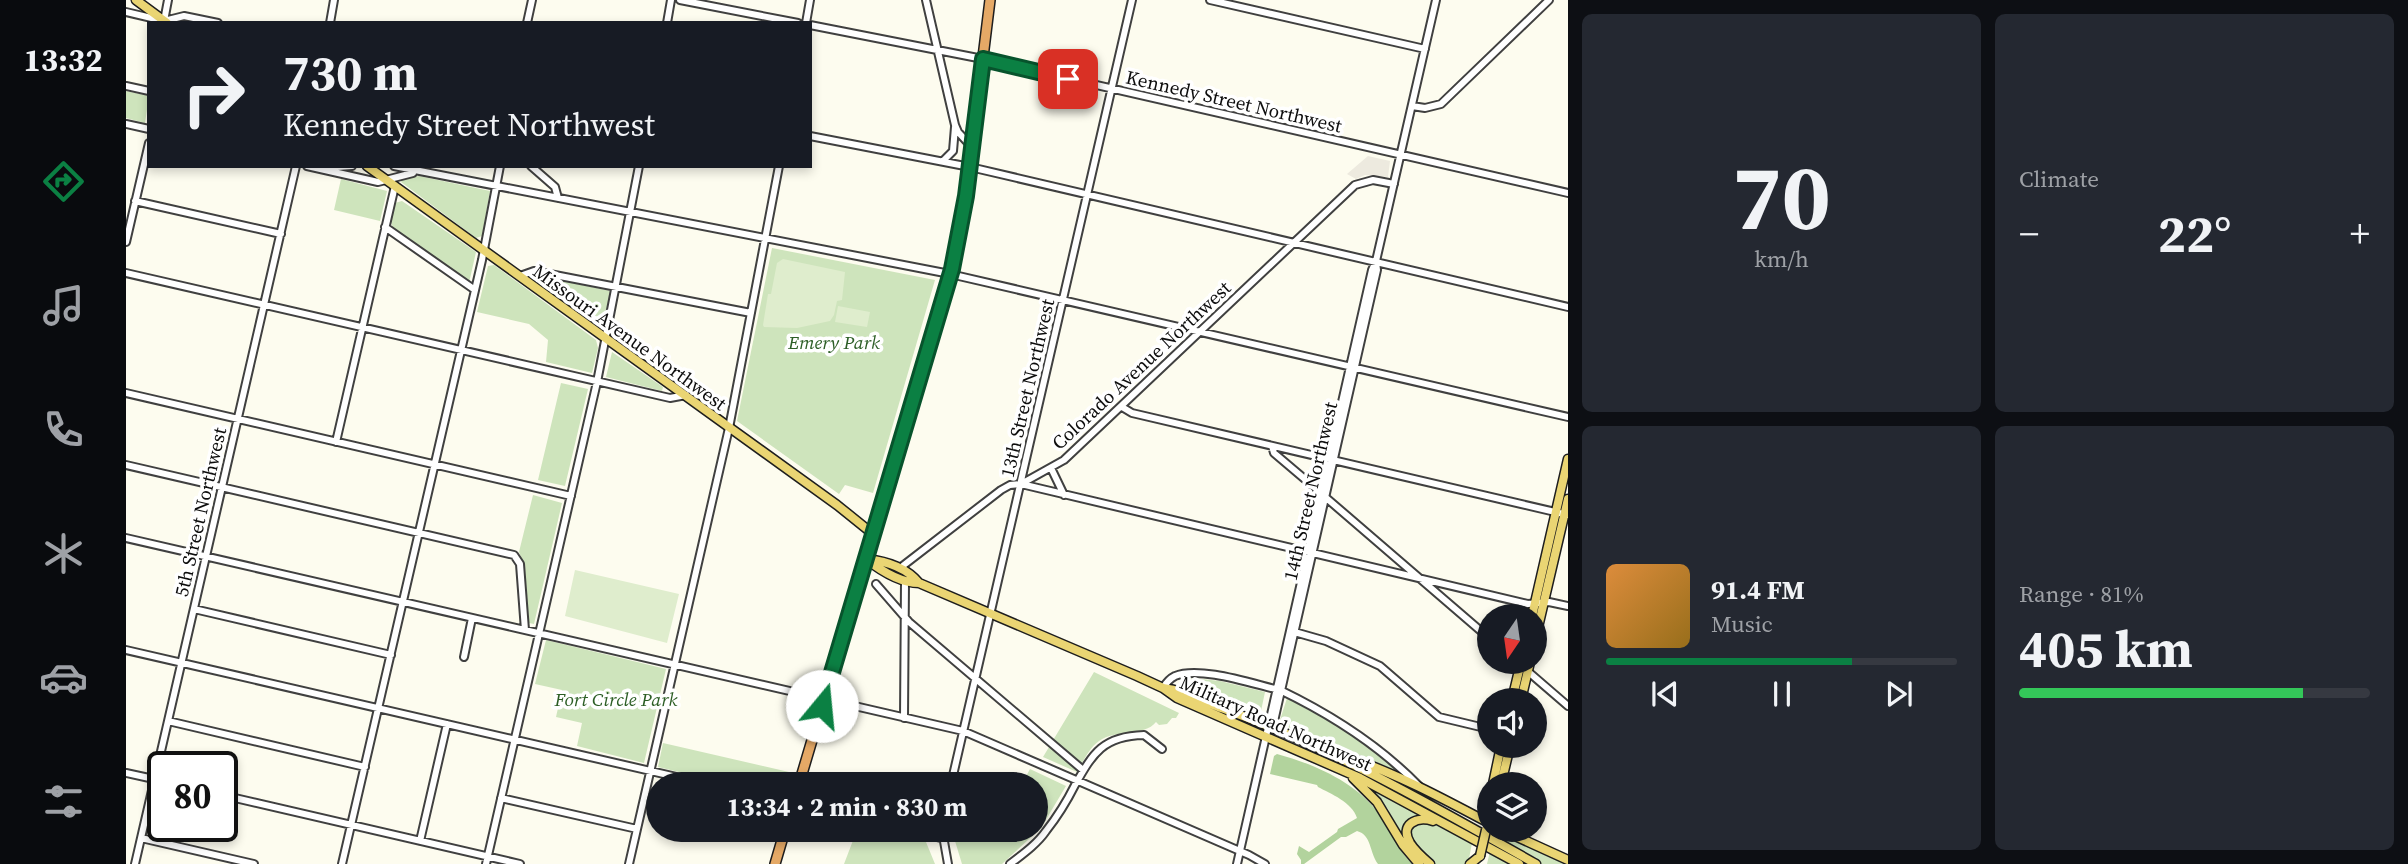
<!DOCTYPE html>
<meta charset="utf-8">
<style>
body{margin:0;font-family:"Source Serif 4",serif;background:#242831;color:#f1f3f6;height:100vh;display:flex;flex-direction:column;font-size:26px;white-space:nowrap}
*{box-sizing:border-box;margin:0}
p{font-size:23px;color:#9ea1a6}
.icon{flex:none;width:38px;height:38px;fill:none;stroke:currentColor;stroke-width:2;stroke-linecap:round;stroke-linejoin:round}
.map{position:relative;flex:1;overflow:hidden}
.sheet{display:flex;flex-direction:column;gap:14px;padding:14px;background:#0d0f14;width:840px}
.sheet>*{flex:none}
.top-card{position:absolute;left:21px;top:21px;width:665px;height:147px;border-radius:0px;box-shadow:0 4px 10px #0003;background:#171b24;color:#f1f3f6;overflow:hidden}
.needle{width:46px;rotate:193deg}
.buttons{position:absolute;left:1351px;top:604px;display:grid;gap:14px}
.buttons a{display:grid;place-items:center;width:70px;height:70px;border-radius:50%;background:#171b24;box-shadow:0 4px 10px #0003;font-size:35px}
.speed{position:absolute;left:21px;top:751px;display:flex;gap:14px;font-size:35px;font-weight:700;text-align:center}
.speed>*{display:grid;place-content:center;width:91px;height:91px;border-radius:50%;background:#171b24;box-shadow:0 4px 10px #0003;line-height:1}
.speed .limit{border:4px solid #111;border-radius:10px;background:#fff;color:#111}
.pin{position:absolute;display:grid;place-items:center;width:60px;height:60px;color:#fff;margin:-30px;border-radius:14px;box-shadow:0 4px 10px #0006}
.me{position:absolute;width:77px;margin:-38px;rotate:17deg;stroke-linejoin:round;filter:drop-shadow(0 0 5px #0008)}
.turn{display:flex;align-items:center;gap:24px;height:147px;padding:0 21px;font-size:32px}
.turn .icon{width:91px;height:91px;stroke-width:2.5}
.turn b{display:block;font-size:49px;line-height:60px}
.big{font-size:52px;font-weight:700;line-height:1.1}
.sheet .card{flex:1;display:flex;flex-direction:column;justify-content:center;gap:10px;min-width:0;padding:0 24px;border-radius:10px;background:#242831}
.sheet .dial{align-items:center;gap:0}
.dial b{font-size:91px;line-height:1}
.song{display:flex;align-items:center;gap:21px}
.cover{width:84px;height:84px;border-radius:10px;background:linear-gradient(135deg,hsl(30 70% 55%),hsl(40 70% 35%))}
.played{height:7px;border-radius:4px;background:linear-gradient(90deg,#0b8043 70%,#363941 70%)}
.keys{display:flex;justify-content:space-around;direction:ltr}
.heat{display:flex;justify-content:space-between;align-items:center;font-size:38px;direction:ltr}
.charge{height:10px;border-radius:5px;background:linear-gradient(90deg,#34c759 81%,#363941 0)}
.sheet .tiles{flex:1;display:grid;gap:14px;grid-template-columns:repeat(2,1fr)}
.trip{position:absolute;left:520px;top:772px;width:402px;height:70px;border-radius:35px;background:#171b24;box-shadow:0 4px 10px #0003;font-weight:700;line-height:70px;text-align:center}
main{display:flex;flex:1;min-height:0}
.menu{display:flex;flex-direction:column;width:126px;justify-content:space-around;align-items:center;background:#090b0e;color:#9ea1a6}
.menu .icon{width:49px;height:49px}
.menu .active{color:#0b8043}
.menu b{font-size:32px;color:#f1f3f6}
.map>svg:first-child{display:block}
.green{fill:#cee4bc}
.forest{fill:#b2d39d}
.pitch{fill:#dfedcd}
.plaza{fill:#edeadf}
.lines{fill:none;stroke-linecap:round;stroke-linejoin:round}
.minor-casing{stroke:#404040;stroke-width:10}
.major-casing{stroke:#1e1e1e;stroke-width:11}
.highway-casing{stroke:#1e1e1e;stroke-width:12}
.minor{stroke:#fff;stroke-width:6}
.major{stroke:#ead573;stroke-width:8}
.highway{stroke:#e5a966;stroke-width:9}
.major-bridge-casing{stroke:#1e1e1e;stroke-width:11;stroke-linecap:butt}
.major-bridge{stroke:#ead573;stroke-width:8}
.route-casing{stroke:#07532c;stroke-width:18}
.route{stroke:#0b8043;stroke-width:12}
.labels{text-anchor:middle;dominant-baseline:central;stroke-width:7;stroke-linejoin:round;paint-order:stroke}
.street-label{font-size:19px;fill:#0d0d0d;stroke:#fff}
.park-label{font-size:19px;font-style:italic;fill:#2c5e25;stroke:#fff}
</style>
<main>
<nav class="menu">
<b>13:32</b>
<svg class="icon active" aria-label="directions" viewBox="0 0 24 24"><path d="M12 3l9 9-9 9-9-9zM9 14v-3h6M13 9l2 2-2 2"/></svg>
<svg class="icon" aria-label="music" viewBox="0 0 24 24"><path d="M9 18V5l10-2v13"/><circle cx="6" cy="18" r="3"/><circle cx="16" cy="16" r="3"/></svg>
<svg class="icon" aria-label="phone" viewBox="0 0 24 24"><path d="M5 4h4l2 5-3 2q2 4 5 5l2-3 5 2v4C11 20 4 13 5 4z"/></svg>
<svg class="icon" aria-label="climate" viewBox="0 0 24 24"><path d="M12 3v18M4 7l16 10M4 17L20 7"/></svg>
<svg class="icon" aria-label="car" viewBox="0 0 24 24"><path d="M5 17H2v-5l4-1 3-4h7l3 4 3 1v5h-3M9 17h6M6 11h13"/><circle cx="7" cy="17" r="2"/><circle cx="17" cy="17" r="2"/></svg>
<svg class="icon" aria-label="filters" viewBox="0 0 24 24"><path d="M4 7h16M4 17h16"/><circle cx="9" cy="7" r="2"/><circle cx="15" cy="17" r="2"/></svg>
</nav>
<div class="map">
<svg width="1442" height="864" viewBox="0 0 1442 864">
<rect width="100%" height="100%" fill="#fdfcef"/>
<path class="green" d="M0,91L23,96L19,123L0,118Z
M293,176L364,191L356,236L350,238L275,182L277,178Z
M215,179L261,191L254,221L208,210Z
M276,201L350,252L343,283L267,228L265,222L269,203Z
M646,248L809,280L747,493L719,485L713,494L611,421Z
M368,265L470,340L472,348L466,373L420,362L422,340L403,324L351,312L362,266Z
M412,276L485,291L479,325Z
M486,352L537,387L536,391L480,377Z
M435,383L462,389L439,486L412,480Z
M407,495L436,503L408,624L403,623L399,568L393,552Z
M420,640L540,669L518,763L451,746L456,723L430,717L436,690L409,684Z
M968,672L1053,713L1050,718H1046L1041,724L1033,725L1030,722C1018,737 990,729 973,741C963,748 957,762 951,772L917,757Z
M1066,678L1094,681L1139,692L1135,711L1124,712L1069,689L1061,684Z
M1161,698L1228,735L1279,776L1162,727L1154,720Z
M537,743L663,772L660,784H604L532,767Z
M904,769L940,786L915,828L876,864H836L829,841V830H910V784H896Z
M1239,785L1346,843L1342,864H1299L1274,835L1262,809Z
M731,830H744L800,842L809,864H718Z
M1369,830H1382L1442,856V864H1361Z"/>
<path class="forest" d="M1151,754C1188,764 1230,782 1253,814C1266,831 1270,847 1286,864H1252C1243,852 1246,835 1231,831L1220,837H1215L1178,864H1175V860L1171,854L1173,846L1183,852L1211,832L1212,829L1231,818C1226,802 1205,794 1192,787L1191,785L1144,774L1148,756Z"/>
<path class="pitch" d="M657,259L719,272L716,300L711,301L708,315L704,321L671,328L638,327L637,325L642,294H645L651,263Z
M712,306L744,312L741,327L709,322Z
M449,570L553,594L541,643L439,616Z"/>
<path class="plaza" d="M1242,156L1264,161L1262,177L1239,175L1230,179L1221,174Z"/>
<g class="lines">
<g class="minor-casing">
<path id="minor" d="M554,0L672,23
M800,0L829,125L832,132L846,147
M1084,0L1299,49
M0,12L38,21L58,16L92,23
M38,21L42,0
M204,23L208,0
M401,23L406,0
M541,23L545,0
M680,23L684,0
M684,25L857,59L1442,193
M0,86L23,91
M1286,106L1299,108L1315,104L1423,0
M0,124L23,129
M684,136L844,167L1442,307
M817,161L827,151L829,127
M181,166L252,182L287,173
M268,166L824,274L1442,417
M405,166L429,187L432,198
M196,168L226,166
M9,201L155,234
M259,227L349,290
M0,242L23,143
M0,273L544,398L560,395
M394,276L408,271L625,313
M0,393L445,496
M996,407L1006,413L1442,515
M210,442L269,186
M1146,446L1148,453L1194,492
M0,465L388,555L394,564L399,630
M925,468L938,495
M895,484L1402,604L1423,602L1442,606
M1198,496L1363,638
M0,538L837,731L1123,855L1139,864
M774,568L875,490L884,485L895,484L938,460L1229,185L1247,180L1268,184
M750,584L783,622L957,770
M68,609L265,655
M1165,631L1200,641L1254,666L1313,717L1363,729
M0,650L581,784
M338,657L346,618
M1391,662L1442,706
M1037,688C1040,683 1043,679 1049,676C1073,666 1124,683 1149,689
M1154,690C1206,715 1253,745 1293,786
M778,718L779,581
M42,721L239,767
M1143,725L1149,717L1251,270L1250,262
M0,773L37,781
M825,784L1006,0
M96,795L394,864
M375,798L511,829
M779,830L816,838
M816,830L822,864
M15,838L128,864
M294,841L321,724
M9,864L170,166
M216,864L356,260L374,166
M360,864L471,382L513,166
M503,864L603,428L653,166
M884,864C897,854 911,844 920,831C931,817 941,801 949,785C967,753 977,736 1018,735L1036,749
M1111,864L1246,270L1250,261L1310,0"/>
</g>
<g class="major-casing">
<path id="major" d="M10,0L41,23
M241,166L711,505L747,534
M740,559C754,570 774,583 793,583L1011,676L1037,688L1051,698L1234,778L1393,864
M740,559C759,561 780,567 793,583
M1406,616L1442,459
M1409,640L1442,499
M1037,688C1059,690 1077,702 1098,709C1207,748 1309,807 1410,864
M1386,700L1395,662
M1395,700L1404,662
M1219,756C1269,773 1316,798 1363,823
M1227,778L1251,802L1277,845L1293,864
M1367,784L1375,746
M1375,784L1384,746
M1362,823L1361,810L1363,799
M1376,830L1442,860
M1304,864C1297,858 1289,851 1284,843C1273,824 1291,816 1307,821
M1344,864L1354,856"/>
</g>
<g class="highway-casing">
<path id="highway" d="M673,784L826,269L840,196L864,0
M649,864L659,830"/>
</g>
<use href="#minor" class="minor"/>
<use href="#major" class="major"/>
<use href="#highway" class="highway"/>
<g class="major-bridge-casing">
<path id="major-bridge" d="M1354,856L1360,830"/>
</g>
<use href="#major-bridge" class="major-bridge"/>
</g>
<g class="lines">
<g class="route-casing">
<path id="route" d="M696,706L826,269L840,196L857,59L942,79"/>
</g>
<use href="#route" class="route"/>
</g>
<g class="labels">
<g class="street-label">
<text transform="translate(1108 101) rotate(13)">Kennedy Street Northwest</text>
<text transform="translate(504 337) rotate(36)">Missouri Avenue Northwest</text>
<text transform="translate(1015 365) rotate(-43)">Colorado Avenue Northwest</text>
<text transform="translate(901 388) rotate(-77)">13th Street Northwest</text>
<text transform="translate(1184 491) rotate(-77)">14th Street Northwest</text>
<text transform="translate(74 512) rotate(-77)">5th Street Northwest</text>
<text transform="translate(1150 723) rotate(24)">Military Road Northwest</text>
</g>
<g class="park-label">
<text x="708" y="342">Emery Park</text>
<text x="490" y="699">Fort Circle Park</text>
</g>
</g>
</svg>
<div class="buttons">
<a><svg class="needle" viewBox="-14 -14 28 28"><path d="M0-13l5 13h-10z" fill="#e53935"/><path d="M0 13l5-13h-10z" fill="#9ea1a6"/></svg></a>
<a><svg class="icon" aria-label="sound" viewBox="0 0 24 24"><path d="M4 9h4l5-4v14l-5-4H4zM17 9q2 3 0 6"/></svg></a>
<a><svg class="icon" aria-label="layers" viewBox="0 0 24 24"><path d="M12 4l9 5-9 5-9-5zM3 14l9 5 9-5"/></svg></a>
</div>
<div class="speed"><div class="limit">80</div></div>
<div class="pin" style="left:942px;top:79px;background:#d93025"><svg class="icon" aria-label="arrive" viewBox="0 0 24 24"><path d="M6 21V4h12l-3 4 3 4H6"/></svg></div>
<svg class="me" style="left:696px;top:706px" viewBox="-20 -20 40 40"><circle r="19" fill="#fff"/><path d="M0-13L10 11 0 6-10 11z" fill="#0b8043"/></svg>
<div class="trip">13:34 · 2 min · 830 m</div>
<div class="top-card">
<div class="turn"><svg class="icon" aria-label="right" viewBox="0 0 24 24"><path d="M7 20v-9h11M14 6l5 5-5 5"/></svg><div><b>730 m</b>Kennedy Street Northwest</div></div>
</div>
</div>
<section class="sheet">
<div class="tiles">
<div class="card dial"><b>70</b><p>km/h</p></div>
<div class="card"><p>Climate</p>
<div class="heat"><a>−</a><b class="big">22°</b><a>+</a></div>
</div>
<div class="card">
<div class="song"><i class="cover"></i><div><b>91.4 FM</b><p>Music</p></div></div>
<div class="played"></div>
<div class="keys"><svg class="icon" aria-label="previous" viewBox="0 0 24 24"><path d="M18 5L8 12l10 7zM5 5v14"/></svg><svg class="icon" aria-label="pause" viewBox="0 0 24 24"><path d="M8 5v14M16 5v14"/></svg><svg class="icon" aria-label="next" viewBox="0 0 24 24"><path d="M6 5l10 7-10 7zM19 5v14"/></svg></div>
</div>
<div class="card"><p>Range · 81%</p><b class="big">405 km</b><div class="charge"></div></div>
</div>
</section>
</main>
